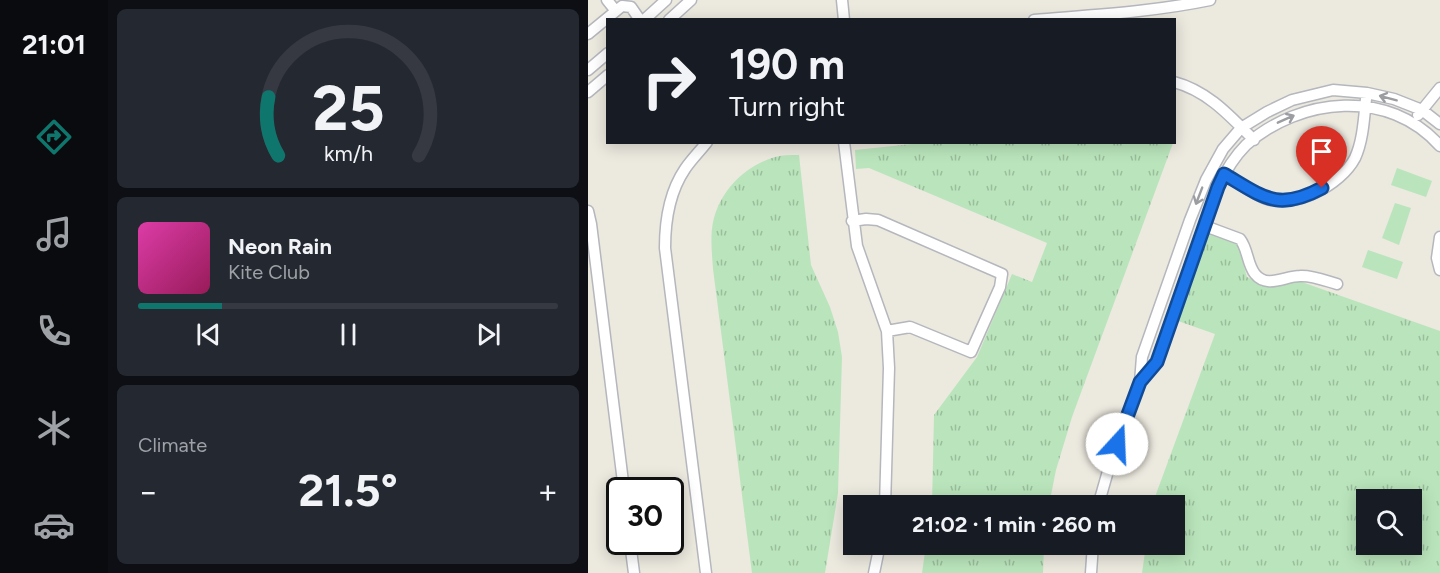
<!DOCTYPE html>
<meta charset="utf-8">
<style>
body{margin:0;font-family:Figtree,sans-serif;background:#242831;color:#f1f3f6;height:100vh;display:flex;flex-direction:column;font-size:22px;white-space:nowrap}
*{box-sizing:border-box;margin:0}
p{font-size:20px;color:#9ea1a6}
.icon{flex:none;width:33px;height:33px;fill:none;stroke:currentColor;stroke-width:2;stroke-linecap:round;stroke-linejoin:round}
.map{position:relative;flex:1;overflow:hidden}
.panel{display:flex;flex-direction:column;gap:9px;padding:9px;background:#0d0f14;width:480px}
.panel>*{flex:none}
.banner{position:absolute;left:18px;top:18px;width:570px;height:126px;border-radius:0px;box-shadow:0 3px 15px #0003;background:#171b24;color:#f1f3f6;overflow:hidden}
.fabs{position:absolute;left:768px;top:489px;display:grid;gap:12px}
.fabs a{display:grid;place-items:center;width:66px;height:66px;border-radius:0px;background:#171b24;box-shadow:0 3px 15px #0003;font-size:30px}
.speed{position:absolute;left:18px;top:477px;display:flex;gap:12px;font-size:30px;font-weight:700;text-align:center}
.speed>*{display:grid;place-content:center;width:78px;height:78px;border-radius:50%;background:#171b24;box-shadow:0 3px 15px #0003;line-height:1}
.speed .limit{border:3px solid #111;border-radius:9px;background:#fff;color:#111}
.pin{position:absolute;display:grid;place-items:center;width:51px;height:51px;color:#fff;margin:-62px -26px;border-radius:50% 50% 50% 0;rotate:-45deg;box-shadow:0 0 6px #0007}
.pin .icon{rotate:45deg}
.me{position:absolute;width:66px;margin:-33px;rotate:20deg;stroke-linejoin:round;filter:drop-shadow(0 0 4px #0008)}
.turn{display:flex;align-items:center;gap:21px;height:126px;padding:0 24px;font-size:27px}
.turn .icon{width:78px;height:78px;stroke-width:2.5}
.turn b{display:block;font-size:42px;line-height:51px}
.big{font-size:45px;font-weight:700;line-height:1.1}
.panel .card{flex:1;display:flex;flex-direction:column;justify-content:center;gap:9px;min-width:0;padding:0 21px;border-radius:9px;background:#242831}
.panel .dial{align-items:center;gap:0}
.dial svg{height:156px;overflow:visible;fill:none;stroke:#363941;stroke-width:7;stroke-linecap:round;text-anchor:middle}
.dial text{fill:#f1f3f6;stroke:none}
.song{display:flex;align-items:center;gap:18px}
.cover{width:72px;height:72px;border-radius:9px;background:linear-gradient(135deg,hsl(320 70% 55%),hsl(330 70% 35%))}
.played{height:6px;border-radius:3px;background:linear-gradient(90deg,#0f766e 20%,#363941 20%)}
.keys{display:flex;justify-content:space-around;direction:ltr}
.heat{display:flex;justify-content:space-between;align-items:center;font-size:33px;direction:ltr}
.trip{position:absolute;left:255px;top:495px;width:342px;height:60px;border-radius:0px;background:#171b24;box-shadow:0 3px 15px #0003;font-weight:700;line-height:60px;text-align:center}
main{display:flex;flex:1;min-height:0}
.tab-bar{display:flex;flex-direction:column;width:108px;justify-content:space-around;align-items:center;background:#090b0e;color:#9ea1a6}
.tab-bar .icon{width:42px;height:42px}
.tab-bar .selected{color:#0f766e}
.tab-bar b{font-size:27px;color:#f1f3f6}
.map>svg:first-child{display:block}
.grass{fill:url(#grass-tufts);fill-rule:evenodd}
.garden{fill:#bae5bc}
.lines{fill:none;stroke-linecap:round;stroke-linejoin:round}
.minor-casing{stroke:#b5b7bd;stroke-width:13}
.minor{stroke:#fff;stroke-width:10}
.oneway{stroke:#9b9da0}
.route-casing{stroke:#114b97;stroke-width:15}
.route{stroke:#1a73e8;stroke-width:10}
</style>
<main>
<nav class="tab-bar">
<b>21:01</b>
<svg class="icon selected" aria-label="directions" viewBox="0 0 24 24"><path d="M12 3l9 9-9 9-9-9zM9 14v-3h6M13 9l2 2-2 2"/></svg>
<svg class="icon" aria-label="music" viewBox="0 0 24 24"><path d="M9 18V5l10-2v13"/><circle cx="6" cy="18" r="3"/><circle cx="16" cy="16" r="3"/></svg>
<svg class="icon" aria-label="phone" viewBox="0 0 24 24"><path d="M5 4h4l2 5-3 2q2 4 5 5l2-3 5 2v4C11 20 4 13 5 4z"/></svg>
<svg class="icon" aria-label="climate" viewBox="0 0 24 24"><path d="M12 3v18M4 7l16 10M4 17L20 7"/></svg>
<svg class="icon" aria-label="car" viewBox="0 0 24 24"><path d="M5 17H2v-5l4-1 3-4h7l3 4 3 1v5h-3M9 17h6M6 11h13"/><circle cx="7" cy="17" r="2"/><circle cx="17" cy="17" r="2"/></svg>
</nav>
<section class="panel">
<div class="card dial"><svg viewBox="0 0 100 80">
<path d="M14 69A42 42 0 1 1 86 69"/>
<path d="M14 69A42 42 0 0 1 9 39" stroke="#0f766e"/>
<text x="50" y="56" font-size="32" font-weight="700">25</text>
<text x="50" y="72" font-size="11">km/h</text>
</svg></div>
<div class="card">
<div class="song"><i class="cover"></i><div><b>Neon Rain</b><p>Kite Club</p></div></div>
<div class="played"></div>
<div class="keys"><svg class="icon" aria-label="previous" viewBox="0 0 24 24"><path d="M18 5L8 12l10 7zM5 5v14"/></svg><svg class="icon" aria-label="pause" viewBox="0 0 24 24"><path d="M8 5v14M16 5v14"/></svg><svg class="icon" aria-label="next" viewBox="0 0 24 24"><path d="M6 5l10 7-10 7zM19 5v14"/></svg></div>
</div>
<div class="card"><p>Climate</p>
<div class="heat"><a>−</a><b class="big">21.5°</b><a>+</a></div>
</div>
</section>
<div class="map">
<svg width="852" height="573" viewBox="0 0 852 573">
<defs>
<pattern id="grass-tufts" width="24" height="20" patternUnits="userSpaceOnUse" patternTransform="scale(1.5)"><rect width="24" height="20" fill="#bae5bc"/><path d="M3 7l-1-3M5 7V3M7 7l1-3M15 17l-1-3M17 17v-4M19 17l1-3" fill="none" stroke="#9abd9c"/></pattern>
</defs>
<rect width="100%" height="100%" fill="#ece9df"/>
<path class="grass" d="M343,142L585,143L484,417L468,470L461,505H344L346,415L389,357L424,274L444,282L459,243L281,168L268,169L267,150Z
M211,155L223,265L242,307L250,332L254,357L250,493L237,573H164L125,269C124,254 122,237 125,222C132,191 156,166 187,157C195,155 203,155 211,155Z
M621,233L650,245L659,277L678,287L711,281L852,331V573H554L558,545L586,544V506L564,505L627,334L590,321ZM778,500H824V544H778Z
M338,545H456L455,573H334Z"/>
<path class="garden" d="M809,168L844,181L838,197L803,185Z
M807,203L823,208L811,245L794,238Z
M780,250L815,262L809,279L774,267Z"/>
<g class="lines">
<g class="minor-casing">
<path id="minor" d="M19,0L27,10
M254,0L256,20
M56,20L78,0
M81,20L103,0
M446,20C505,15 564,12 622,0
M0,34L34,6L43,7L52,20
M0,70L20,53
M586,82C620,91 642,116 666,140
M0,92L20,75
M830,115L852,88
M256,142L269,246L299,331L301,368L297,506
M636,174C649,182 662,192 676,198C706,210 753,185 767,158C775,141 776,118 778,99
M0,211L3,224L36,490
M264,221L278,219L290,220L414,274L412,287L383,352L322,327L299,331
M617,226L652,239C660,249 659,264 667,274C679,289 697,276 712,276C724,275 738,281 749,284
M852,237L849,258L852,270
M553,381L569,362L630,187C637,172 646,157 658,145C712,97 801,88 852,146
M510,506L522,464L552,382L554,357L602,220L618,180L635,149L653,128L679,112L704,100L745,90L779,93L806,99L834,110L852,124
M42,542L46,573
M118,573L77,248C77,222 82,191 97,169C103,160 112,151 119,142
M286,573L292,544
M503,573L505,544"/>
</g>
<use href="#minor" class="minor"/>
</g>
<defs><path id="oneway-shaft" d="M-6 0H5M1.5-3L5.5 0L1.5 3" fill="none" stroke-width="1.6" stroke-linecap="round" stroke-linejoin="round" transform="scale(1.5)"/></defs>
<g class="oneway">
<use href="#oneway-shaft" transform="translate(800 98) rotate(-165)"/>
<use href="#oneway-shaft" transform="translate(698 119) rotate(-24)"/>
<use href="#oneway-shaft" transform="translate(611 196) rotate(111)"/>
</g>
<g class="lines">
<g class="route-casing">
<path id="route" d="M529,444L552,382L569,362L630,187L636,174C675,197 690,212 734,188"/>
</g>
<use href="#route" class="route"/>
</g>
</svg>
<div class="fabs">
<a><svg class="icon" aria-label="search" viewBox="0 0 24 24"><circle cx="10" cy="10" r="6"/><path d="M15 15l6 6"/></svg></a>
</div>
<div class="speed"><div class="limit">30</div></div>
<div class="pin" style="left:734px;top:188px;background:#d93025"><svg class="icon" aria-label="arrive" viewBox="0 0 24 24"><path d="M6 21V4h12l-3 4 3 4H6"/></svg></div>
<svg class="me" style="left:529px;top:444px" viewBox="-20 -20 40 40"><circle r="19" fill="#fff"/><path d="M0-13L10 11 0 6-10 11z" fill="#1a73e8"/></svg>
<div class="trip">21:02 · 1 min · 260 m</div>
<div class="banner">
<div class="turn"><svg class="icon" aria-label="right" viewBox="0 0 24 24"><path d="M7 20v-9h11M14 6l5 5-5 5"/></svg><div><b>190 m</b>Turn right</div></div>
</div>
</div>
</main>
